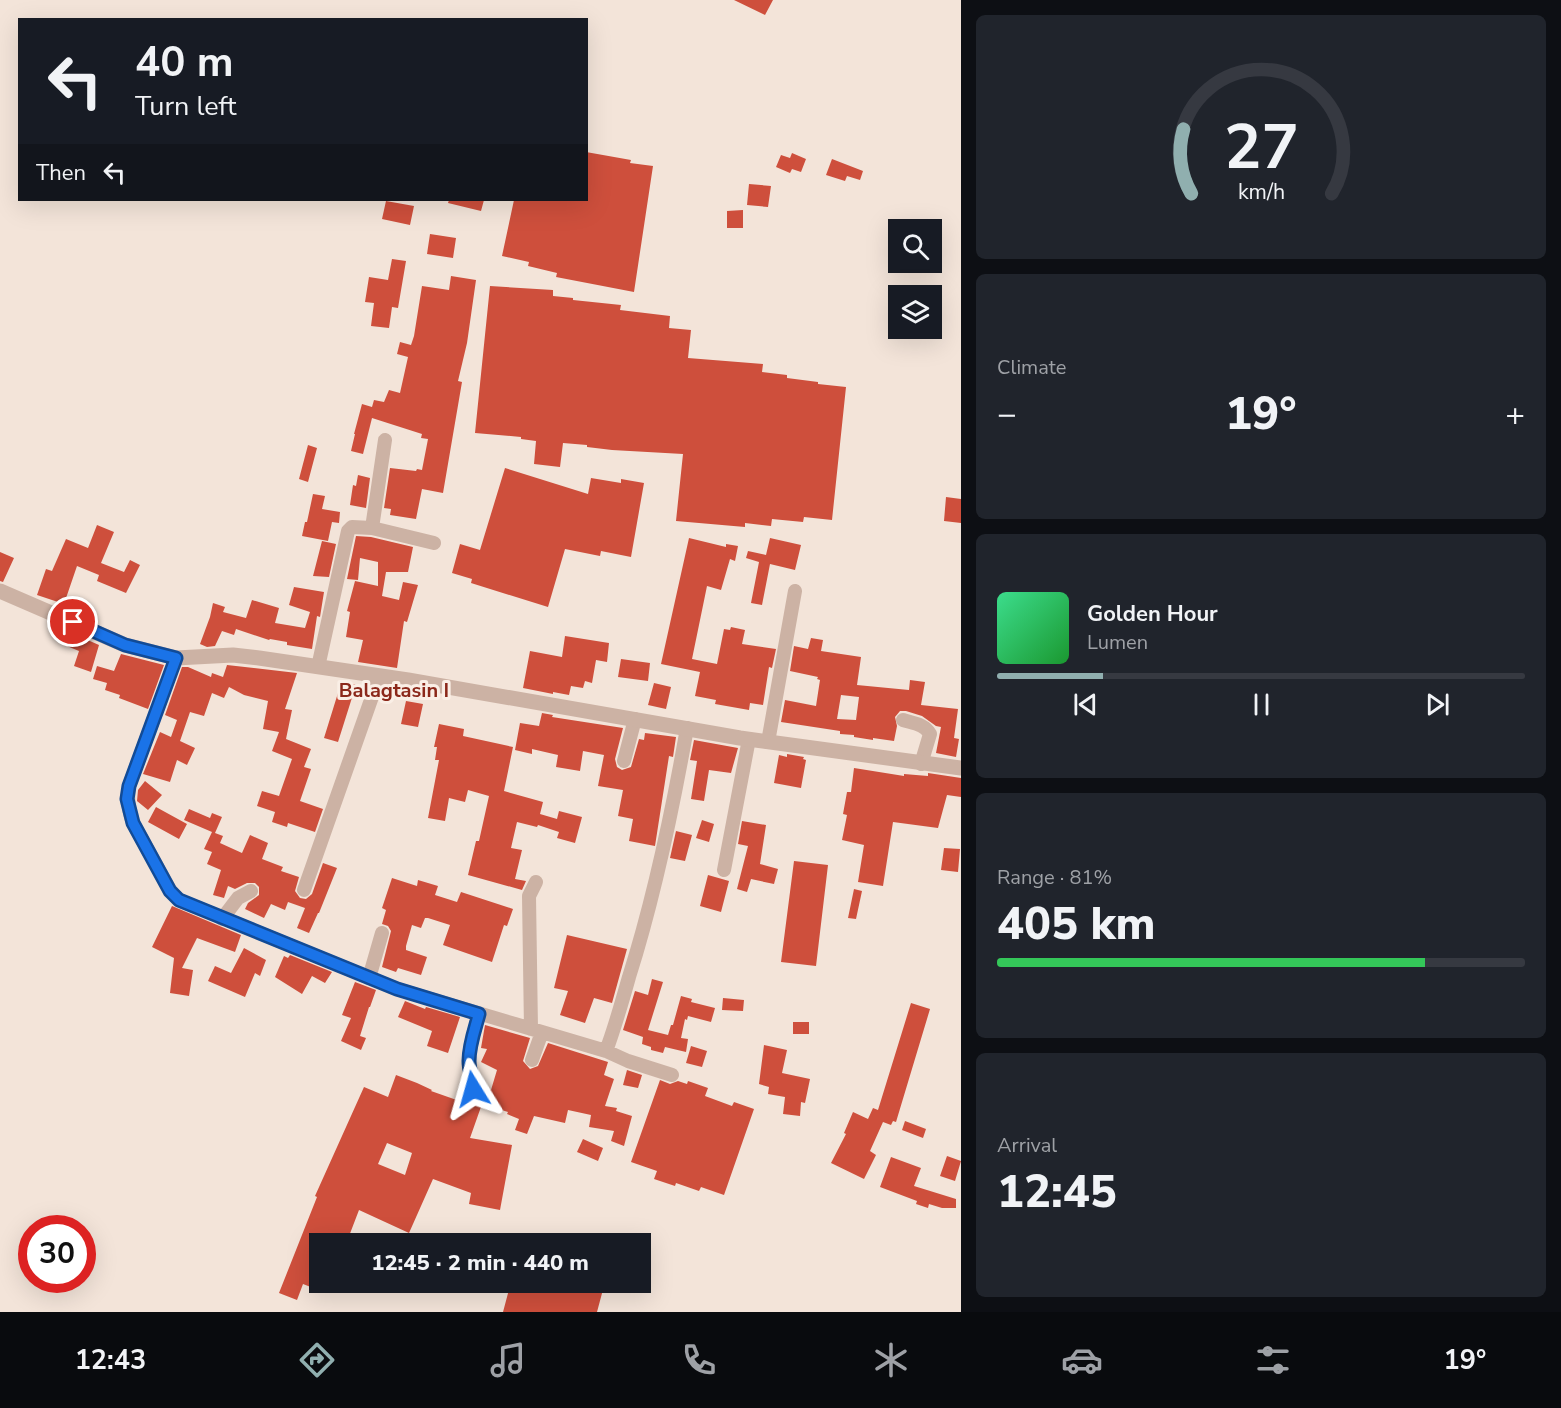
<!DOCTYPE html>
<meta charset="utf-8">
<style>
body{margin:0;font-family:"Nunito Sans",sans-serif;background:#20242c;color:#f1f3f6;height:100vh;display:flex;flex-direction:column;font-size:22px;white-space:nowrap}
*{box-sizing:border-box;margin:0}
p{font-size:20px;color:#9ea1a6}
.icon{flex:none;width:33px;height:33px;fill:none;stroke:currentColor;stroke-width:2;stroke-linecap:round;stroke-linejoin:round}
.map{position:relative;flex:1;overflow:hidden}
.details{display:flex;flex-direction:column;gap:15px;padding:15px;background:#0d0f14;width:600px}
.details>*{flex:none}
.hud{position:absolute;left:18px;top:18px;width:570px;height:183px;border-radius:0px;box-shadow:0 6px 24px #0002;background:#171b24;color:#f1f3f6;overflow:hidden}
.fabs{position:absolute;left:888px;top:219px;display:grid;gap:12px}
.fabs a{display:grid;place-items:center;width:54px;height:54px;border-radius:0px;background:#171b24;box-shadow:0 6px 24px #0002;font-size:30px}
.speed{position:absolute;left:18px;top:1215px;display:flex;gap:12px;font-size:30px;font-weight:700;text-align:center}
.speed>*{display:grid;place-content:center;width:78px;height:78px;border-radius:50%;background:#171b24;box-shadow:0 6px 24px #0002;line-height:1}
.speed .limit{border:9px solid #d22;background:#fff;color:#111}
.pin{position:absolute;display:grid;place-items:center;width:51px;height:51px;color:#fff;margin:-26px;border:3px solid #fff;border-radius:50%;box-shadow:0 2px 6px #0007}
.me{position:absolute;width:66px;margin:-33px;rotate:352deg;stroke-linejoin:round;filter:drop-shadow(0 0 4px #0008)}
.turn{display:flex;align-items:center;gap:21px;height:126px;padding:0 18px;font-size:27px}
.turn .icon{width:78px;height:78px;stroke-width:2.5}
.turn b{display:block;font-size:42px;line-height:51px}
.then{display:flex;align-items:center;height:57px;padding:0 18px;background:#0003;gap:12px;font-size:22px}
.big{font-size:45px;font-weight:800;line-height:1.1}
.details .card{flex:1;display:flex;flex-direction:column;justify-content:center;gap:9px;min-width:0;padding:0 21px;border-radius:9px;background:#20242c}
.details .dial{align-items:center;gap:0}
.dial svg{height:156px;overflow:visible;fill:none;stroke:#363941;stroke-width:7;stroke-linecap:round;text-anchor:middle}
.dial text{fill:#f1f3f6;stroke:none}
.song{display:flex;align-items:center;gap:18px}
.cover{width:72px;height:72px;border-radius:9px;background:linear-gradient(135deg,hsl(150 70% 55%),hsl(130 70% 35%))}
.played{height:6px;border-radius:3px;background:linear-gradient(90deg,#90afaf 20%,#363941 20%)}
.keys{display:flex;justify-content:space-around;direction:ltr}
.heat{display:flex;justify-content:space-between;align-items:center;font-size:33px;direction:ltr}
.charge{height:9px;border-radius:4px;background:linear-gradient(90deg,#34c759 81%,#363941 0)}
.trip{position:absolute;left:309px;top:1233px;width:342px;height:60px;border-radius:0px;background:#171b24;box-shadow:0 6px 24px #0002;font-weight:800;line-height:60px;text-align:center}
.tabs{display:flex;height:96px;justify-content:space-around;align-items:center;background:#090b0e;color:#9ea1a6}
.tabs .icon{width:42px;height:42px}
.tabs .on{color:#90afaf}
.tabs b{font-size:27px;color:#f1f3f6}
main{display:flex;flex:1;min-height:0}
.map>svg:first-child{display:block}
.building{fill:#ce4f3c;fill-rule:evenodd}
.lines{fill:none;stroke-linecap:round;stroke-linejoin:round}
.minor{stroke:#ccb2a4;stroke-width:14}
.tertiary{stroke:#ccb2a4;stroke-width:15}
.route-casing{stroke:#114b97;stroke-width:15}
.route{stroke:#1a73e8;stroke-width:10}
.labels{text-anchor:middle;dominant-baseline:central;stroke-width:6;stroke-linejoin:round;paint-order:stroke}
.quarter-label{font-size:20px;font-weight:bold;fill:#8b281a;stroke:#faefe6}
</style>
<main>
<div class="map">
<svg width="961" height="1312" viewBox="0 0 961 1312">
<rect width="100%" height="100%" fill="#f3e4d9"/>
<path class="building" d="M734,0H773L765,15Z
M586,152L631,160L630,163L653,166L634,292L556,277L557,273L528,266L529,262L502,256L514,200H586Z
M792,153L806,159L801,172L792,169L790,173L776,167L781,155L790,158Z
M832,159L863,171L860,180L847,176L845,181L826,175Z
M749,184L771,186L768,207L747,205Z
M449,200H484L481,211L448,203Z
M386,201L414,206L410,225L382,219Z
M743,210V228H727V211Z
M430,234L456,238L453,258L427,254Z
M392,259L406,261L398,308L392,307L389,328L371,326L374,303L365,302L369,277L388,280Z
M451,276L476,280L467,343L458,381L462,382L443,493L422,489L416,519L390,515L391,509L384,508L390,468L416,471L417,469L422,470L428,439L421,438L422,434L372,418L363,454L351,451L355,434H354L362,404L372,407L374,400L384,402L389,390L400,393L408,357L397,354L400,342L411,345L414,336L422,286L449,290Z
M490,286L553,290V296L573,298V300L621,305L620,310L670,316L669,328L691,330L688,358L763,364L762,372L787,375V378L818,382V384L846,387L832,520L804,517L803,522L772,519L771,526L745,523V527L676,521L683,454L612,450L587,447V445L563,443L560,467L534,464L536,441L521,439V437L475,433Z
M308,445L317,448L308,482L299,479Z
M505,468L588,494L591,478L621,483V479L644,483L631,557L601,551L600,556L565,549L548,607L471,583L472,579L452,573L460,544L480,550Z
M358,475L370,478L366,508L350,505L353,485L356,486Z
M313,494L325,496L322,509L340,512L339,523L332,522L328,541L302,536L305,522H307Z
M946,497L961,499V523L944,521Z
M97,525L114,532L101,563L124,572L130,560L140,565L126,593L97,581L99,575L77,566L64,604L37,595L46,569L52,571L66,539L88,548Z
M356,536L371,537L413,547L408,572H386L382,596L399,600L403,582L418,585L407,622L404,621L397,668L358,662L363,640L346,637L350,612L347,611L355,581L378,586V562L360,558L358,580L347,579Z
M689,538L726,547V544L738,546L735,561L730,559L721,590L707,586L692,659L717,664L724,629L730,630L731,627L745,630L742,644L776,649L772,668L769,667L763,705L750,703L749,710L715,704L716,700L695,696L700,672L661,664Z
M770,538L801,545L795,570L770,564L762,605L751,603L759,562L746,558L748,551L766,555Z
M322,541L336,544L329,577L313,576Z
M0,552L14,558L3,582L0,581Z
M294,587L324,592L320,617L317,616L312,649L287,645V642L270,639L269,640L236,629L234,635L222,631L215,646L207,647L200,644L210,617L213,603L225,607L223,612L246,618L252,600L279,608L275,623L305,628L310,612L289,605Z
M67,631L99,645L91,672L74,666L79,651L62,644Z
M565,636L609,643L607,662L596,660L592,683L585,681L583,688L571,686L569,695L553,692V694L523,688L530,651L562,657Z
M811,638L823,640L821,651L861,657L857,685L909,690L910,680L925,682L921,705L958,709L954,738L959,739L956,757L936,753L941,727L936,726L922,716L906,711H900L895,717L897,726L894,741L873,738V740L854,737V735L840,734V731L781,722L785,700L816,706L820,680L817,679L818,677L790,671L794,646L808,649ZM841,695L859,697L856,720L837,719Z
M121,654L164,665L148,709L119,698L120,695L105,690L107,683L93,679L97,666L114,671Z
M621,659L650,663L648,681L618,677Z
M227,665L297,673L285,709L292,710L286,739L311,749L304,767L311,769L300,801L323,809L315,832L288,823L287,827L272,822L275,812L257,806L262,791L279,796L292,759L272,751L279,732L263,729L268,701L244,695L229,687L224,698L212,693L204,716L190,712L180,741L195,748L187,765L177,760L170,782L143,774L160,732L171,737L177,720L165,715L182,667H188L211,677L212,673L223,677Z
M342,680L356,685L338,742L324,738Z
M654,683L671,687L666,709L648,705Z
M406,701L423,704L418,727L401,724Z
M542,713L553,715L552,717L623,728L615,759L617,767L622,770L631,767L639,739L644,740L645,733L676,737L673,757L669,756L655,846L629,841L633,819L618,816L623,790L598,786L604,755L583,751L580,771L556,767L558,755L532,749V754L515,750L520,723L539,726Z
M439,724L464,729L463,736L513,747L504,791L543,802L540,814L557,819L559,811L582,817L575,843L557,838L559,832L538,825L537,827L517,822L511,848L522,850L515,879L526,881L522,890L468,875L476,841H479L489,796L468,790L465,802L449,798L445,821L428,818L439,760H435L437,747H434Z
M694,740L738,748L731,773L709,770L704,801L691,799L697,761L690,760Z
M787,754L804,757L803,759L806,760L801,788L774,783L779,755L787,757Z
M854,768L904,776V774L928,776V773L961,778V797L947,795L938,828L893,822L883,886L858,882L864,845L842,840L847,815L843,814L847,792H851Z
M145,781L162,795L148,810L137,801L138,790Z
M156,807L187,824L179,839L148,822Z
M189,809L210,818L212,813L222,817L215,833L223,836L220,843L242,853L250,835L268,843L262,859L283,867L281,871L299,877L295,891L300,898L306,899L312,894L323,863L337,868L319,913H318L309,933L297,928L305,908L288,902L285,910L271,904L264,918L245,909L248,903L259,895V887L255,883H247L235,889L228,886L224,898L213,895L221,870L207,864L212,852L204,849L212,832L184,820Z
M702,820L714,824L709,842L696,838Z
M742,821L766,825L760,864L778,869L774,884L751,879L747,892L737,889L748,846L738,844Z
M676,831L692,835L685,861L670,858Z
M944,848L960,849L958,872L941,870Z
M794,861L828,865L816,966L781,962Z
M708,875L729,881L721,912L700,906Z
M392,878L417,886L418,880L438,886L435,895L457,902L461,892L513,909L507,926L504,925L492,962L443,945L450,925L428,918H425L421,928L412,925L406,946V950L427,957L421,975L398,968L396,972L382,967L391,931L388,926L382,924L386,910L382,908Z
M854,889L862,891L856,919L848,918Z
M172,906L241,935L235,952L197,938L182,968L193,970L189,996L170,993L174,958L152,947Z
M567,935L627,949L612,1003L594,998L585,1023L560,1015L568,991L554,988Z
M244,948L266,960L260,976L255,973L245,997L208,981L215,966L231,973Z
M290,955L332,972L325,983L312,976L302,994L275,977L284,956L288,958Z
M652,979L663,982L648,1030L668,1035L671,1025H673L681,996L692,999L691,1002L715,1008L711,1022L688,1016L687,1020L685,1019L681,1038L688,1039L686,1052L665,1047L663,1053L651,1050V1047L642,1044L643,1037L623,1030L635,991L648,995Z
M355,982L376,990L370,1007H369L360,1036L366,1038L361,1050L341,1041L351,1018L342,1015Z
M723,998L744,1000L743,1011L722,1010Z
M405,1001L425,1009L426,1007L460,1017L448,1053L427,1046L432,1031L398,1017Z
M911,1003L930,1009L896,1122L893,1121L891,1125L883,1122L870,1151L876,1155L864,1179L831,1163L846,1134L844,1133L853,1112L868,1119L873,1108L878,1110Z
M793,1022H809V1034H793Z
M485,1025L530,1038L523,1061L530,1069L538,1066L548,1043L608,1062L604,1075L614,1079L605,1106L617,1108L616,1111L632,1116L624,1146L611,1141L614,1131L589,1127L591,1115L568,1110L565,1123L534,1116L527,1134L515,1130L519,1119L507,1114L508,1112L482,1104L470,1138L512,1145L500,1210L469,1204L471,1193L433,1179L409,1233L359,1210L346,1244H320V1282H330L326,1293L303,1284L297,1300L279,1293L317,1197L315,1196L364,1087L388,1097L396,1075L417,1083L432,1090L431,1091L468,1104L470,1099L472,1100L481,1094L482,1086L491,1090L497,1070L481,1062L487,1049L481,1048ZM387,1143L412,1153L405,1175L378,1164Z
M764,1045L787,1050L782,1073L810,1079L805,1103L801,1102L800,1116L783,1114L785,1097L768,1094L769,1087L759,1084Z
M691,1046L707,1051L702,1067L686,1063Z
M627,1070L642,1075L638,1088L623,1085Z
M660,1080L670,1084L678,1081L687,1084L688,1081L708,1088L705,1096L732,1106L734,1102L754,1109L724,1195L701,1187L699,1191L676,1183L675,1186L654,1179L657,1171L631,1162Z
M905,1121L926,1129L923,1138L902,1130Z
M583,1139L603,1148L598,1161L577,1152Z
M947,1156L961,1161L955,1181L940,1176Z
M891,1157L921,1168L914,1186L956,1199V1208H942L929,1204L928,1208L916,1204L917,1201L880,1187Z
M511,1282H605L597,1312H503Z"/>
<g class="lines">
<path class="minor" d="M385,440L372,528L434,543
M176,658L129,786C127,800 128,810 133,823L170,890L179,900L397,989L606,1051C615,1027 622,1002 629,977C655,895 672,813 687,728
M318,667L348,531L352,527L372,528
M903,720C912,723 925,724 930,734L921,764
M768,742L795,591
M624,761L635,719
M724,870L749,739
M304,890L379,677
M222,919L238,898L251,891
M369,978L382,933
M531,1029L529,896L536,882
M606,1051L628,1061L672,1075
M532,1060L542,1032
M473,1089C473,1079 469,1071 469,1061C469,1045 475,1029 479,1014"/>
<path class="tertiary" d="M0,591L125,645L176,658L233,655L259,658L408,680L740,738L961,768"/>
</g>
<g class="lines">
<g class="route-casing">
<path id="route" d="M73,622L125,645L176,658L129,786L127,799L133,823L170,891L179,900L397,989L479,1014C475,1029 469,1045 469,1061C469,1071 473,1079 473,1089"/>
</g>
<use href="#route" class="route"/>
</g>
<g class="labels">
<g class="quarter-label">
<text x="394" y="690">Balagtasin I</text>
</g>
</g>
</svg>
<div class="fabs">
<a><svg class="icon" aria-label="search" viewBox="0 0 24 24"><circle cx="10" cy="10" r="6"/><path d="M15 15l6 6"/></svg></a>
<a><svg class="icon" aria-label="layers" viewBox="0 0 24 24"><path d="M12 4l9 5-9 5-9-5zM3 14l9 5 9-5"/></svg></a>
</div>
<div class="speed"><div class="limit">30</div></div>
<div class="pin" style="left:73px;top:622px;background:#d93025"><svg class="icon" aria-label="arrive" viewBox="0 0 24 24"><path d="M6 21V4h12l-3 4 3 4H6"/></svg></div>
<svg class="me" style="left:473px;top:1089px" viewBox="-20 -20 40 40"><path d="M0-17L14 15 0 8-14 15z" fill="#1a73e8" stroke="#fff" stroke-width="4"/></svg>
<div class="trip">12:45 · 2 min · 440 m</div>
<div class="hud">
<div class="turn"><svg class="icon" aria-label="left" viewBox="0 0 24 24"><path d="M17 20v-9H6M10 6l-5 5 5 5"/></svg><div><b>40 m</b>Turn left</div></div>
<div class="then">Then<svg class="icon" aria-label="left" viewBox="0 0 24 24"><path d="M17 20v-9H6M10 6l-5 5 5 5"/></svg></div>
</div>
</div>
<section class="details">
<div class="card dial"><svg viewBox="0 0 100 80">
<path d="M14 69A42 42 0 1 1 86 69"/>
<path d="M14 69A42 42 0 0 1 10 36" stroke="#90afaf"/>
<text x="50" y="56" font-size="32" font-weight="700">27</text>
<text x="50" y="72" font-size="11">km/h</text>
</svg></div>
<div class="card"><p>Climate</p>
<div class="heat"><a>−</a><b class="big">19°</b><a>+</a></div>
</div>
<div class="card">
<div class="song"><i class="cover"></i><div><b>Golden Hour</b><p>Lumen</p></div></div>
<div class="played"></div>
<div class="keys"><svg class="icon" aria-label="previous" viewBox="0 0 24 24"><path d="M18 5L8 12l10 7zM5 5v14"/></svg><svg class="icon" aria-label="pause" viewBox="0 0 24 24"><path d="M8 5v14M16 5v14"/></svg><svg class="icon" aria-label="next" viewBox="0 0 24 24"><path d="M6 5l10 7-10 7zM19 5v14"/></svg></div>
</div>
<div class="card"><p>Range · 81%</p><b class="big">405 km</b><div class="charge"></div></div>
<div class="card"><p>Arrival</p><b class="big">12:45</b></div>
</section>
</main>
<nav class="tabs">
<b>12:43</b>
<svg class="icon on" aria-label="directions" viewBox="0 0 24 24"><path d="M12 3l9 9-9 9-9-9zM9 14v-3h6M13 9l2 2-2 2"/></svg>
<svg class="icon" aria-label="music" viewBox="0 0 24 24"><path d="M9 18V5l10-2v13"/><circle cx="6" cy="18" r="3"/><circle cx="16" cy="16" r="3"/></svg>
<svg class="icon" aria-label="phone" viewBox="0 0 24 24"><path d="M5 4h4l2 5-3 2q2 4 5 5l2-3 5 2v4C11 20 4 13 5 4z"/></svg>
<svg class="icon" aria-label="climate" viewBox="0 0 24 24"><path d="M12 3v18M4 7l16 10M4 17L20 7"/></svg>
<svg class="icon" aria-label="car" viewBox="0 0 24 24"><path d="M5 17H2v-5l4-1 3-4h7l3 4 3 1v5h-3M9 17h6M6 11h13"/><circle cx="7" cy="17" r="2"/><circle cx="17" cy="17" r="2"/></svg>
<svg class="icon" aria-label="filters" viewBox="0 0 24 24"><path d="M4 7h16M4 17h16"/><circle cx="9" cy="7" r="2"/><circle cx="15" cy="17" r="2"/></svg>
<b>19°</b>
</nav>
